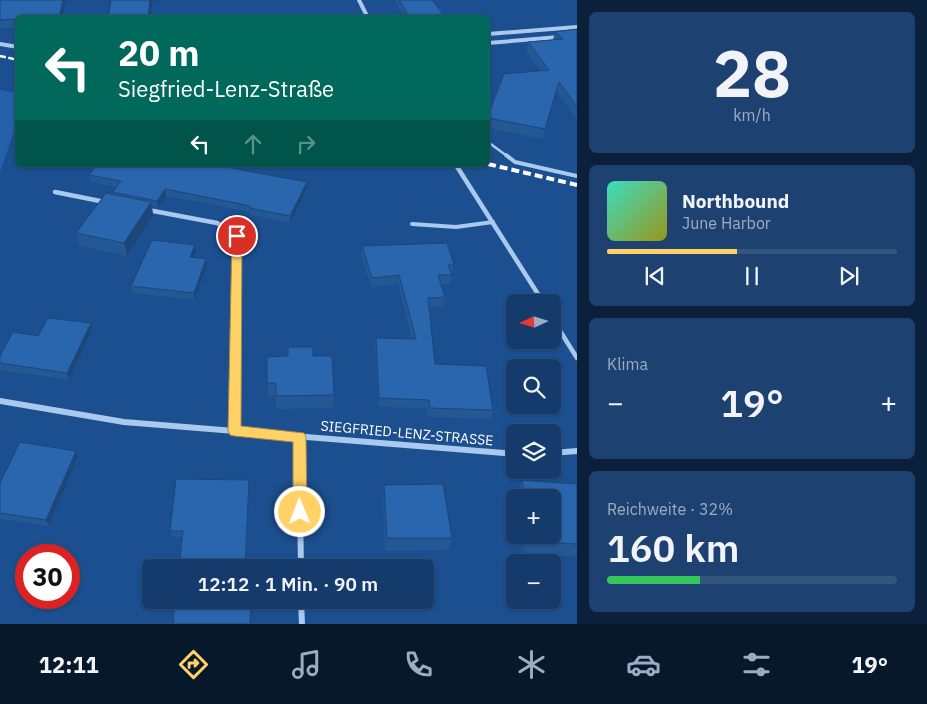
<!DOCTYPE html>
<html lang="de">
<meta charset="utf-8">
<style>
body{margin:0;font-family:"IBM Plex Sans",sans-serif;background:#1d4271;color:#f1f3f6;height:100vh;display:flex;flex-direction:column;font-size:19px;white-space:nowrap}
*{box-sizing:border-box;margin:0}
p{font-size:16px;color:#9dadc1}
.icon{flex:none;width:28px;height:28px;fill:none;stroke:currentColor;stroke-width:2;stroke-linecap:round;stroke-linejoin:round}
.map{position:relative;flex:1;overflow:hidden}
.panel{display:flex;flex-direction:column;gap:12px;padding:12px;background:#0b203b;width:350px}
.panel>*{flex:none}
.top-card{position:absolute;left:15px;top:15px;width:475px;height:152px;border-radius:8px;box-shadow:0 1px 4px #0004,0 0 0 1px #33557e;background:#00695c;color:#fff;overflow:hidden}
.needle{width:32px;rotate:266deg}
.fabs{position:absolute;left:506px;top:294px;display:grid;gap:10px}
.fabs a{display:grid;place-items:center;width:55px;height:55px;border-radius:8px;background:#143b6b;box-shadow:0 1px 4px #0004,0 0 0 1px #33557e;font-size:25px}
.speed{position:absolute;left:15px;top:544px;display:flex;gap:10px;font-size:25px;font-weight:700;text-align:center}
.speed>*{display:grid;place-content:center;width:65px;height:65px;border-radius:50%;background:#143b6b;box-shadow:0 1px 4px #0004,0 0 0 1px #33557e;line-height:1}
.speed .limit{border:8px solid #d22;background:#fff;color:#111}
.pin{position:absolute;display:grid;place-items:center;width:42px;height:42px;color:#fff;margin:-21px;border:2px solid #fff;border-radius:50%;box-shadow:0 1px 5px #0007}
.me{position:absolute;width:55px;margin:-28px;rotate:359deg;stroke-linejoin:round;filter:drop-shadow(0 0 4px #0008)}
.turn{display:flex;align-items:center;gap:18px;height:105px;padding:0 20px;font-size:22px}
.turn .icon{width:65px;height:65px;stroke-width:2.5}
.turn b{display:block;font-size:35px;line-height:42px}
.lanes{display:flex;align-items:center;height:48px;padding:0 20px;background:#0003;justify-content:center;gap:25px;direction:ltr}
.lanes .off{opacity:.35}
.big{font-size:38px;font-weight:600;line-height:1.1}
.panel .card{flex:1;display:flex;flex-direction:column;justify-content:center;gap:8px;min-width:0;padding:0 18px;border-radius:8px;background:#1d4271}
.panel .dial{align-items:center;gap:0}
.dial b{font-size:65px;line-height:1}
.song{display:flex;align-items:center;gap:15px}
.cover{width:60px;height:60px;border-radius:8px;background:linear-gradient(135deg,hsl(170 70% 55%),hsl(60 70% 35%))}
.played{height:5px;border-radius:2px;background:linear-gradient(90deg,#ffd166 45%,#33557e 45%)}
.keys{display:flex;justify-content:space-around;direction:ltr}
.heat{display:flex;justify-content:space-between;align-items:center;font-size:28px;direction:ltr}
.charge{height:8px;border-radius:4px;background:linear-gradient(90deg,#34c759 32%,#33557e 0)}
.trip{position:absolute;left:142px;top:559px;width:292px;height:50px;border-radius:8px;background:#143b6b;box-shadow:0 1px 4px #0004,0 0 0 1px #33557e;font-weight:600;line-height:50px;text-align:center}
.tab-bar{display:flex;height:80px;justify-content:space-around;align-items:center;background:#08182b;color:#9dadc1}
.tab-bar .icon{width:35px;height:35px}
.tab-bar .selected{color:#ffd166}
.tab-bar b{font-size:22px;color:#f1f3f6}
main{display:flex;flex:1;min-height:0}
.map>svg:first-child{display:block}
.green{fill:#2461a8}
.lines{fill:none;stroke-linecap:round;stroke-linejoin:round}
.service-far1{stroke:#a9c9ee;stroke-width:2.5}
.service{stroke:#a9c9ee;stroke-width:4}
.minor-far2{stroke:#a9c9ee;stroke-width:4}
.minor-far1{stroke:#a9c9ee;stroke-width:4.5}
.minor{stroke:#a9c9ee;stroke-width:6}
.rail-far1{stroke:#fff;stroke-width:2.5;stroke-dasharray:6 2.5;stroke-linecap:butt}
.rail{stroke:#fff;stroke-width:4;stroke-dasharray:8 4;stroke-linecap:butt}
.wall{fill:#245895}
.shaded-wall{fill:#1d4779}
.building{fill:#2a66ad;stroke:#1d4779}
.route{fill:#ffd166;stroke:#a68842}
.labels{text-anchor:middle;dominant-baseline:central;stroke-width:5;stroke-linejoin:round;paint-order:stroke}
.street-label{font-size:14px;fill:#fff;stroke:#1b4f8f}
</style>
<main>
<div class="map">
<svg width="577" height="624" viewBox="0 0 577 624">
<rect width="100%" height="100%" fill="#1b4f8f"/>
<path class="green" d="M0,90L18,94L17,122L0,172Z"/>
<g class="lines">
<path class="service-far1" d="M488,142L507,156"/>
<path class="service" d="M506,155L515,162L577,176
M412,224L456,227L493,222"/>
<path class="minor-far2" d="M359,0L368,18
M488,34L577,27
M488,43L559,37
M0,44L18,47"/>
<path class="minor-far1" d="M456,165L543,302
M55,192L105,202
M148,210L217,223L237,236L235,359
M552,318L577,358"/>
<path class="minor" d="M0,401L124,422L515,454
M234,431L235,358
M299,437L301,568
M552,453L577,451
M301,600L302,624"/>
<path class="rail-far1" d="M0,56L18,60"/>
<path class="rail" d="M488,164L577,185"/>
</g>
<path class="wall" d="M0,0L18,18V28H0Z
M395,0H432L443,14V18H405Z
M577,29V120L557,92L542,139L488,128V115L541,71L526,52L528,42L553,40L555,32Z
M233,165V168L307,189L290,223L250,215V212L166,196L158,208L152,206L153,215L127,256L79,246L76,233L113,195V192L117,187L90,182L89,175Z
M195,245L196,252L193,257L207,266L194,300L132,293L131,286Z
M362,246L454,265L450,284H441L445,297L444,306L429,307L435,364L493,410L491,419L428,417L427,408L378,407L375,347L376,338L412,339L398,284L371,287L361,255Z
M92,330L69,380L0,370V356L38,336Z
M313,356L334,395L333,408L276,409V396H268L267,357Z
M76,451L78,457L49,526L0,519V483Z
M522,480L577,484V557L525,553L523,535H552V498H518V493Z
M384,485L452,538L449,550L385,551L383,498Z
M249,486L246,566L179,568L182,537H172L170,531Z"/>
<path class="shaded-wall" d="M63,0H66L62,18H59Z
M150,0H153L150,18H148Z
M559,82L557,92L542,139L545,129Z
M307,182V189L290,223V216Z
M165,189L166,196L158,208L157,201Z
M151,202L153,215L127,256L124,243Z
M195,245L196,252L191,264L190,257Z
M206,259L207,266L194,300V293Z
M91,323L92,330L69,380L67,373Z
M76,451L78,457L49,526L46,520Z"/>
<path class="building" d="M0,0H63L59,18H18V19L0,20Z
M111,0H150L148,18H108Z
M399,0H432L443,14L410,18Z
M577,29V107L559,82L545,129L488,118V115L504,74L549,70L528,42L563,39L555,32Z
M97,165H233L231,168L307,182L290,216L250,208L251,206L165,189L157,201L113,192L121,181L89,175Z
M106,193L151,202L124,243L76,233Z
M152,240L195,245L190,257L206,259L194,293L131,286Z
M447,243L454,265H448L452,275H438L445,297L428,298L435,364L486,366L493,410L430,408L429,400L379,398L376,338L416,339L399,275L372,278L362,246Z
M48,318L91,323L67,373L0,363V356L13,332L38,336Z
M288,347H313V356H332L334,395L276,396V383H267V357L288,356Z
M20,442L76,451L46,520L0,513V483Z
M176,479L249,480L245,566H252V568H179L183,531H170Z
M522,480L577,484V544L530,541V535H552V498H525Z
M443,484L452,538H387L384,485Z
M175,600H251L250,624H173Z"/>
<path class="route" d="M237,233L242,236L241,426L304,433L306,437L307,512L305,516L300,518L295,516L293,512V442L234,436L230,435L228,431L232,236Z"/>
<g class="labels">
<g class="street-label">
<text transform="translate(407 433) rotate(5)">SIEGFRIED-LENZ-STRASSE</text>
</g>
</g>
</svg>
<div class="fabs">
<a><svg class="needle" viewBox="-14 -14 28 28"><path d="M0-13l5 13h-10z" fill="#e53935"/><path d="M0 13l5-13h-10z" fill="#9dadc1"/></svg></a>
<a><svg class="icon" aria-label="search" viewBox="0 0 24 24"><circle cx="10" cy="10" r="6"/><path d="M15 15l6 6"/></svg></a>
<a><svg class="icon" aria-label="layers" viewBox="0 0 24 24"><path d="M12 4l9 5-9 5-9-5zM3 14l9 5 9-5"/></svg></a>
<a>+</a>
<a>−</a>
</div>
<div class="speed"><div class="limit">30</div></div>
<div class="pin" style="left:237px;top:236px;background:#d93025"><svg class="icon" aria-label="arrive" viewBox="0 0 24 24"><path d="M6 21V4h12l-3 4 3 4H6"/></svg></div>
<svg class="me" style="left:300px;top:512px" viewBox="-20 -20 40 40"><circle r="17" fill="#ffd166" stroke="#fff" stroke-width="3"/><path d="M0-11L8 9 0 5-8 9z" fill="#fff"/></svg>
<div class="trip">12:12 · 1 Min. · 90 m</div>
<div class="top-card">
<div class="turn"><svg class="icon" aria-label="left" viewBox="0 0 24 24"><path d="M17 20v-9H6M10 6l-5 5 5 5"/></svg><div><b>20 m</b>Siegfried-Lenz-Straße</div></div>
<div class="lanes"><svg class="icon" aria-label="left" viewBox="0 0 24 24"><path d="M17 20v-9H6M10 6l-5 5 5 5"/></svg><svg class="icon off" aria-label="ahead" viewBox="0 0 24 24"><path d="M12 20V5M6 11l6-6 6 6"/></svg><svg class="icon off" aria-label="right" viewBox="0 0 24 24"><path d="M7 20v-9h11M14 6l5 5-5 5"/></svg></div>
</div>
</div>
<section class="panel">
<div class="card dial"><b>28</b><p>km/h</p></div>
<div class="card">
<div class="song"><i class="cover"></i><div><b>Northbound</b><p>June Harbor</p></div></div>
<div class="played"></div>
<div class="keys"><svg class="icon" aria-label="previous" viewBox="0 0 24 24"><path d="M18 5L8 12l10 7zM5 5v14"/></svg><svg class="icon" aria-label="pause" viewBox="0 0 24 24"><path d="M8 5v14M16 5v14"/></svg><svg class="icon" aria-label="next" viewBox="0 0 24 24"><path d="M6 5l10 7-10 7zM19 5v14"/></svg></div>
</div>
<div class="card"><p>Klima</p>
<div class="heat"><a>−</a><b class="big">19°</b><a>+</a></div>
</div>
<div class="card"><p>Reichweite · 32%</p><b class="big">160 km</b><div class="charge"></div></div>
</section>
</main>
<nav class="tab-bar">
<b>12:11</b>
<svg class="icon selected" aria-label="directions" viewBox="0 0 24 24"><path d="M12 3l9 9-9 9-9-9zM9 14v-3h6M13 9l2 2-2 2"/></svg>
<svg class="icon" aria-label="music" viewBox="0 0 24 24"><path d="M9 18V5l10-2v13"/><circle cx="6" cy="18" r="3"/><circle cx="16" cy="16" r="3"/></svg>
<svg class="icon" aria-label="phone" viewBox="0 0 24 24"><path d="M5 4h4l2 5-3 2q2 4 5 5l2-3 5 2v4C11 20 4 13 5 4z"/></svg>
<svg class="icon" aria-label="climate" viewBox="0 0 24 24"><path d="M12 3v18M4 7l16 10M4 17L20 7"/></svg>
<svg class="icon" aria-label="car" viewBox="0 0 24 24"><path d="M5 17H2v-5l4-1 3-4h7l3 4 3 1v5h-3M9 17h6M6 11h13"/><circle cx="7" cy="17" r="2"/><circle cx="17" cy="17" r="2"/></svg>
<svg class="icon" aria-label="filters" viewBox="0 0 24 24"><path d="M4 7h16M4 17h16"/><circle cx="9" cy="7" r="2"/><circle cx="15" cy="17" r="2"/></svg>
<b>19°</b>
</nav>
